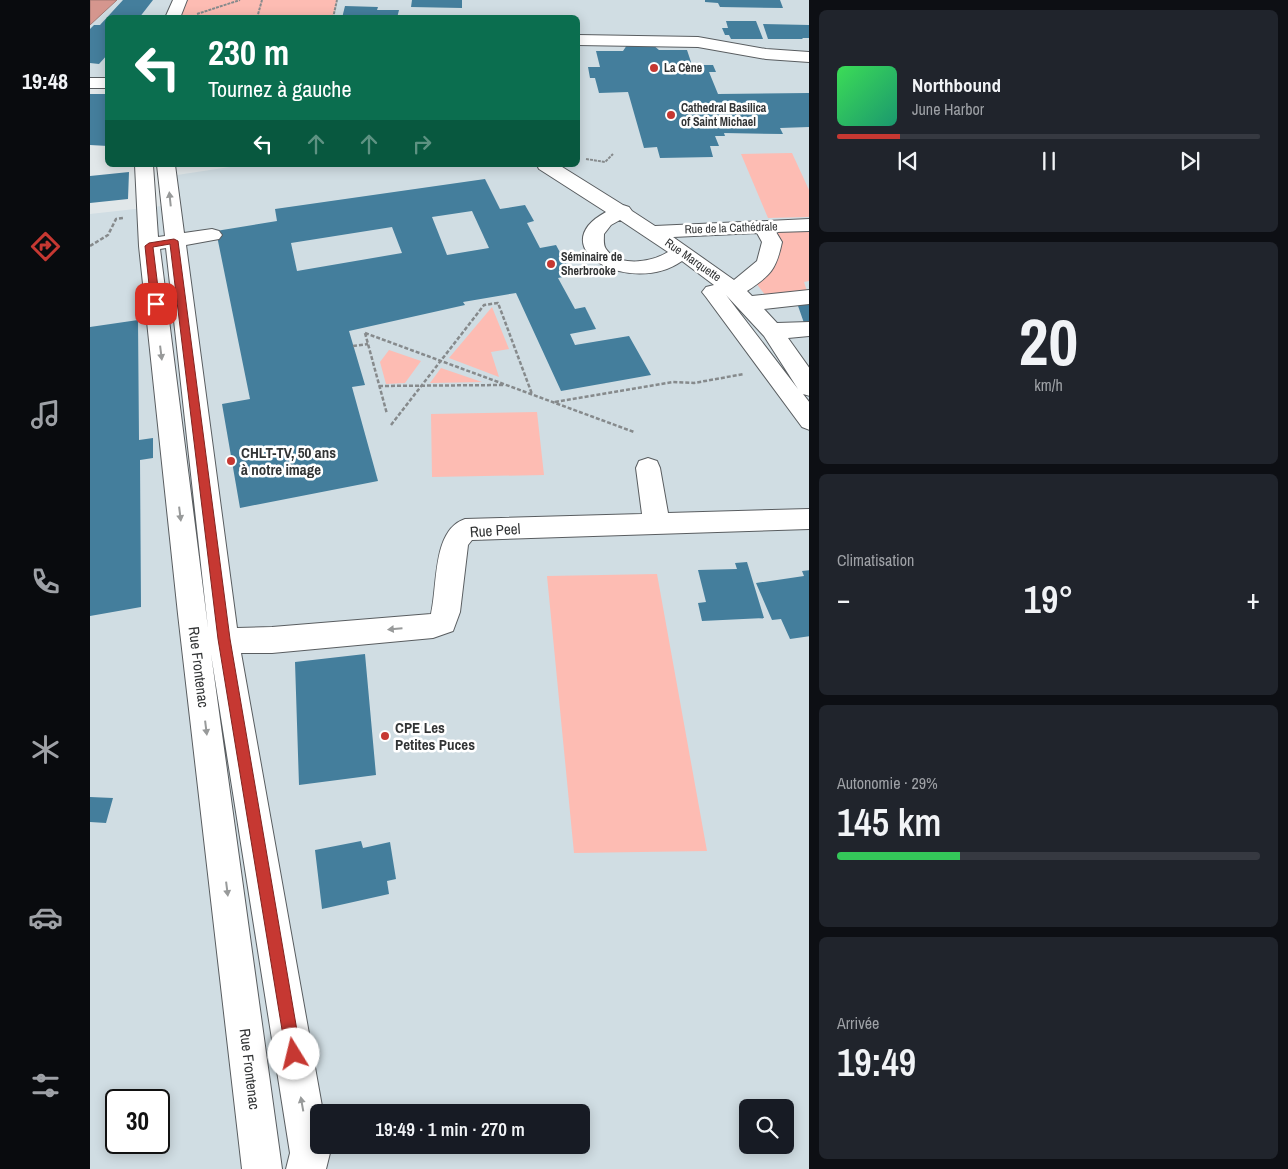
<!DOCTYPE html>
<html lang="fr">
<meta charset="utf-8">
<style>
body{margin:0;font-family:"Archivo Narrow",sans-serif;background:#20242c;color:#f1f3f6;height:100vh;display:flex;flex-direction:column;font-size:19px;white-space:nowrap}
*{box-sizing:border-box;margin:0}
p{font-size:16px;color:#9ea1a6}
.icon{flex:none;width:28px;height:28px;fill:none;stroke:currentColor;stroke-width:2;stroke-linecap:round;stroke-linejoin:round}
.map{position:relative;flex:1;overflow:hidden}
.side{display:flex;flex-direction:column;gap:10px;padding:10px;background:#0d0f14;width:479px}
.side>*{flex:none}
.banner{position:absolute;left:15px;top:15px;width:475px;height:152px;border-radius:8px;box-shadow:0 2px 12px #0003;background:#0b6e4f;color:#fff;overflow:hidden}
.controls{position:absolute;left:649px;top:1099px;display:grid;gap:10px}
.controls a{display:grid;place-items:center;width:55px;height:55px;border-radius:8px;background:#171b24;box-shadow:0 2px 12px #0003;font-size:25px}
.speed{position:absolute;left:15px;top:1089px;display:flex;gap:10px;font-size:25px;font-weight:700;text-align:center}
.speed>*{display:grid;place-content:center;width:65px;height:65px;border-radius:50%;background:#171b24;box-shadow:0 2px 12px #0003;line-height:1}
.speed .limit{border:2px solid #111;border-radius:8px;background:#fff;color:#111}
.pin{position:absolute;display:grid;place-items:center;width:42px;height:42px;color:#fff;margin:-21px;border-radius:10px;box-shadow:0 2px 8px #0006}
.me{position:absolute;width:55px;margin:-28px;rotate:351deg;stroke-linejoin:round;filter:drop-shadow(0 0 4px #0008)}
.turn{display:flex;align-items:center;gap:18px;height:105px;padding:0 20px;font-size:22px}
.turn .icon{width:65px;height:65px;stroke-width:2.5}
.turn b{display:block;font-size:35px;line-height:42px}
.lanes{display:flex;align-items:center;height:48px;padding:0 20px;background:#0003;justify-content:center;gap:25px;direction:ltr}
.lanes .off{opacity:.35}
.big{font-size:38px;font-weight:600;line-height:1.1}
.side .card{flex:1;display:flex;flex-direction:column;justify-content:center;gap:8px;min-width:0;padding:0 18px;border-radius:8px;background:#20242c}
.side .dial{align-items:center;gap:0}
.dial b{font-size:65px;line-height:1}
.song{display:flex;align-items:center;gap:15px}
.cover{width:60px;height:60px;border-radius:8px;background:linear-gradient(135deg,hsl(130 70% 55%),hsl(160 70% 35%))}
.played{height:5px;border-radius:2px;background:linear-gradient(90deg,#c63832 15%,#363941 15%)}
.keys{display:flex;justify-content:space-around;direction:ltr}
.heat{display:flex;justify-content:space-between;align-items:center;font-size:28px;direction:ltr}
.charge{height:8px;border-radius:4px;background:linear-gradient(90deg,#34c759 29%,#363941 0)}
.trip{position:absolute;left:220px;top:1104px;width:280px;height:50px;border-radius:8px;background:#171b24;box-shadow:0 2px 12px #0003;font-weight:600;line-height:50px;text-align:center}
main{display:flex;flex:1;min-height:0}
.menu{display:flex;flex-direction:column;width:90px;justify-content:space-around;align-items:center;background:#090b0e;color:#9ea1a6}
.menu .icon{width:35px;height:35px}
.menu .on{color:#c63832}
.menu b{font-size:22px;color:#f1f3f6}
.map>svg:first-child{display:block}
.built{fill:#d0dde3;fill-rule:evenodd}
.green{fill:#fdbcb3}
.water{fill:#d5968e;stroke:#a47973}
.building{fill:#447e9c;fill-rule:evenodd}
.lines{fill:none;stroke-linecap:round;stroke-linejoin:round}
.minor-casing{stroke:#595d60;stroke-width:2}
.path-far1{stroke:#868a8c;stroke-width:2;stroke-dasharray:3 1;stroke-linecap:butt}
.path{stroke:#868a8c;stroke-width:2.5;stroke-dasharray:4 2;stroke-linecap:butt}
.minor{fill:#fff;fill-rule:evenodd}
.oneway{fill:#989a9a}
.route{fill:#c63832;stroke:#812420}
.poi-dot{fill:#c63832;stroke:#fff;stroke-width:2}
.labels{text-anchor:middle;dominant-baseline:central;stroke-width:5;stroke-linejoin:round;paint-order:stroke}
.far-poi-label{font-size:12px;font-weight:bold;fill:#323435;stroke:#fff;text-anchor:start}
.far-street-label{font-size:12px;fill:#323435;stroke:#fff}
.poi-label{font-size:15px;font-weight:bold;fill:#323435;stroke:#fff;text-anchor:start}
.street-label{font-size:15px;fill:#323435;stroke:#fff}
</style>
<main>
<nav class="menu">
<b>19:48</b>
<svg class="icon on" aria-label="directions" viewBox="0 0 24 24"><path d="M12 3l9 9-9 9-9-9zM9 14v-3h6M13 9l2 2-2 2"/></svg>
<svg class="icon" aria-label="music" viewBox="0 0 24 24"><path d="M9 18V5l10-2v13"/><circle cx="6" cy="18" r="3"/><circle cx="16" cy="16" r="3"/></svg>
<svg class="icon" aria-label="phone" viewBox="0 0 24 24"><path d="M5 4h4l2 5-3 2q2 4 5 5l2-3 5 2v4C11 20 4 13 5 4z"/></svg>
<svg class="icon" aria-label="climate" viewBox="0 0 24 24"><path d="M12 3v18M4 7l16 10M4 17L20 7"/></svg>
<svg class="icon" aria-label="car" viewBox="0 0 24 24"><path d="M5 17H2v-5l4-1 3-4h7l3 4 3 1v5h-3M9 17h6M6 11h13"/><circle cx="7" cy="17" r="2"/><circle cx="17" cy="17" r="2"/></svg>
<svg class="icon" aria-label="filters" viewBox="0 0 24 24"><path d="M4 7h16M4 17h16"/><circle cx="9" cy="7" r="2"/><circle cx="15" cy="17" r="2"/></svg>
</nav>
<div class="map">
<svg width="720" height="1169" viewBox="0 0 720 1169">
<rect width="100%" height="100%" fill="#e1e7e9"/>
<path class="built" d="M27,0H719V1169H0V214L90,204L87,175L153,165H488V18H18L17,82H0V25ZM26,1100H69V1142H26ZM658,1108H695V1145H658ZM229,1112H491V1145H229Z"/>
<path class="green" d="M93,0H247L243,17L82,18Z
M702,153L719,190V217L678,218L651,154Z
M719,225V281L714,282L718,294L676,296L662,278L677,263L673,227Z
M402,307L419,349L401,352L409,377L359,358Z
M299,350L331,361L315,383L296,384L290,362Z
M351,368L392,382L340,383Z
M447,412L454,475L342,477L341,414Z
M567,574L617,851L484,853L457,576Z"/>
<path class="water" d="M0,0H27L0,25Z"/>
<path class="building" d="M33,0H63L49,18H18V54L9,64L0,63V29L4,25H10Z
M322,0H372V8L321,7Z
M615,0H690L693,8L630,7L628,3L615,2Z
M255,6L288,7L287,10H309L307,18H252Z
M636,21H666L673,39H641L639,35H635L632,28H638Z
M673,24L720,25V38H712L713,39H678Z
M537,45H563L569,50H597L602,65H623L626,72H619L628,94L720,93V127L690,128L693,134L634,133L635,136H625L629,146H620L623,157L570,158L567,147L554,148L538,92L509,93L505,78H500L498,67H510L506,51H533Z
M0,94H18V146L0,145Z
M39,172L38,199L0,203V176Z
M395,179L410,209L435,205L444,221L437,223L450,248L466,245L482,275L468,278L485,309L495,307L506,329L480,334L485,345L539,336L561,375L471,391L426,293L373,302L375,305L259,331L275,385L262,387L288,481L150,508L132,404L160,399L126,231L187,221L185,209ZM382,211L399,248L357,255L342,217ZM302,227L312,253L207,271L201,243Z
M707,303H720V323H714Z
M48,320L49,440L63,438V458L50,460L51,607L0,616V327Z
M657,562L674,618L612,621L608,603L616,602L608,570L647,569L645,563Z
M720,570V636L700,639L691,619L682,620L666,583L714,576L712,571Z
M275,654L286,775L209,785L205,662Z
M0,797L23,798L16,823L0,822Z
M271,841L273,848L300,842L306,879L297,881L299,894L232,909L225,850Z"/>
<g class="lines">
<g class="minor-casing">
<path id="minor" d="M83,0H97L90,18H75Z
M488,35L608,37L676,49L720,52V62L676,59L608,47L488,45Z
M0,78H18V88H0Z
M45,165H63L68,237L75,236L67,165H85L94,233L122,229L129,231L132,235L129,239L96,245L147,628L182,627L341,614C348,585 342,530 375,519L552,514L546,468L549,461L558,458L567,461L570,468L578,513L720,509V529L382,540L378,545L370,612L363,631L343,638L182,653H151L233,1112H229V1145H238L240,1153L236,1169H196L200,1153L121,654L192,1169H152L88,614L49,246ZM76,248L118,628L70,249Z
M447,165H469L533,205L539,207L542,211L565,226L720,219V231L686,232L692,242C686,270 681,275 657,291L662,296L720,290V304L674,309L687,323L720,322V336L698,338L720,369V396L713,394L720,403V430L712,427L616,297L612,292L616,287L624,285L592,261C541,297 450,248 516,212L449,169ZM530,220L578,252C562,262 529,268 516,249C513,245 514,239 514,234L521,225ZM667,233L672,242L667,261L644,280L583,237ZM636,295L674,336L708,389Z"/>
</g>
<path class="path-far1" d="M107,14L150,0
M167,18L172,0
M243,18L247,0
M496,159L515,162L523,154"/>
<path class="path" d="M0,246L18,235L26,219L33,218
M275,333L544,432
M275,333L297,414
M263,346L278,344
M289,386L413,385
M465,402L583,382L604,383L654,374
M301,425L394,305L408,303L442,394"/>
<use href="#minor" class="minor"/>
</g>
<defs><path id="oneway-solid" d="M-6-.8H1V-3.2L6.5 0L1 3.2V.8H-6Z" transform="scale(1.25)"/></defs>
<g class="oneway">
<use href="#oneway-solid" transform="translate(80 199) rotate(-96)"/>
<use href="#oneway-solid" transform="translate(71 353) rotate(83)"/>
<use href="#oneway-solid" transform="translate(90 514) rotate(83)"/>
<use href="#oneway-solid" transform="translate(305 629) rotate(175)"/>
<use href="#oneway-solid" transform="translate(116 728) rotate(83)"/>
<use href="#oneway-solid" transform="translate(137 889) rotate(83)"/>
<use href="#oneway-solid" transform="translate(212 1104) rotate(-100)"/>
</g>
<path class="route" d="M84,239L88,241L140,639L211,1054L209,1060L204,1062L198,1060L196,1054L128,639L80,244L63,247L70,304L66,307L61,304L55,246L59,243Z"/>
<g class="poi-dot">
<circle cx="564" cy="68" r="5"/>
<circle cx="581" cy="115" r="5"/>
<circle cx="461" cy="264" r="5"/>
<circle cx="141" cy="461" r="5"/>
<circle cx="295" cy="736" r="5"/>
</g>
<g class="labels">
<g class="far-poi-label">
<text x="574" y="68">La Cène</text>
<text x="591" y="108">Cathedral Basilica<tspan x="591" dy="14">of Saint Michael</tspan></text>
<text x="471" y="257">Séminaire de<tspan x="471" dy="14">Sherbrooke</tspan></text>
</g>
<g class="far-street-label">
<text transform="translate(641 228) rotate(-2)">Rue de la Cathédrale</text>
<text transform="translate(603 260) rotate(35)">Rue Marquette</text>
</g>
<g class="poi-label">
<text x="151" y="452">CHLT-TV, 50 ans<tspan x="151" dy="17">à notre image</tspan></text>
<text x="305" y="727">CPE Les<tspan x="305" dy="17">Petites Puces</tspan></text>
</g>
<g class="street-label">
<text transform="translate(405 530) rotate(-4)">Rue Peel</text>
<text transform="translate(109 667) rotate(83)">Rue Frontenac</text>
<text transform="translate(160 1069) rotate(83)">Rue Frontenac</text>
</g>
</g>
</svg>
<div class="controls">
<a><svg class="icon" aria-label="search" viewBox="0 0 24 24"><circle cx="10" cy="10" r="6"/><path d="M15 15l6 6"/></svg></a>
</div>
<div class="speed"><div class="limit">30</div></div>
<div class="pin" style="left:66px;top:304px;background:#d93025"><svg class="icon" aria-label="arrive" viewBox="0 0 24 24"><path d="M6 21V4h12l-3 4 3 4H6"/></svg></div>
<svg class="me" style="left:204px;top:1054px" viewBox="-20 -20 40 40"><circle r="19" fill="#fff"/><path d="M0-13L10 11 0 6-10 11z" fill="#c63832"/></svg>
<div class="trip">19:49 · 1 min · 270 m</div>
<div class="banner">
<div class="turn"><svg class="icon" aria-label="left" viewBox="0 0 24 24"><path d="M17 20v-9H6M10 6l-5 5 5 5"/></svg><div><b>230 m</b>Tournez à gauche</div></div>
<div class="lanes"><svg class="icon" aria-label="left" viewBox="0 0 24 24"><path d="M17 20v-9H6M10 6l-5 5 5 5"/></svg><svg class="icon off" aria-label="ahead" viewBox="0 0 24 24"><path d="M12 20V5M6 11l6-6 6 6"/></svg><svg class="icon off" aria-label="ahead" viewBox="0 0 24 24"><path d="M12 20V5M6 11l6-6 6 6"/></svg><svg class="icon off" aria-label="right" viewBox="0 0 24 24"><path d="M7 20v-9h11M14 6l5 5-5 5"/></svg></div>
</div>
</div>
<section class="side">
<div class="card">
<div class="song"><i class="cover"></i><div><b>Northbound</b><p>June Harbor</p></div></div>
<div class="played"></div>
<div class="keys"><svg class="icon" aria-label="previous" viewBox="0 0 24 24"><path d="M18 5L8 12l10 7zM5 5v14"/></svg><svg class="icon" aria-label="pause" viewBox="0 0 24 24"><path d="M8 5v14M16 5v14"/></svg><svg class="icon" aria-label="next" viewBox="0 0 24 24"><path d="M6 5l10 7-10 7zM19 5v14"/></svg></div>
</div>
<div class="card dial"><b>20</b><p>km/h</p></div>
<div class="card"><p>Climatisation</p>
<div class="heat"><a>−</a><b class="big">19°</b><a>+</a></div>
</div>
<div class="card"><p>Autonomie · 29%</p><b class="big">145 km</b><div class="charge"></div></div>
<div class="card"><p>Arrivée</p><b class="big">19:49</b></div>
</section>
</main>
